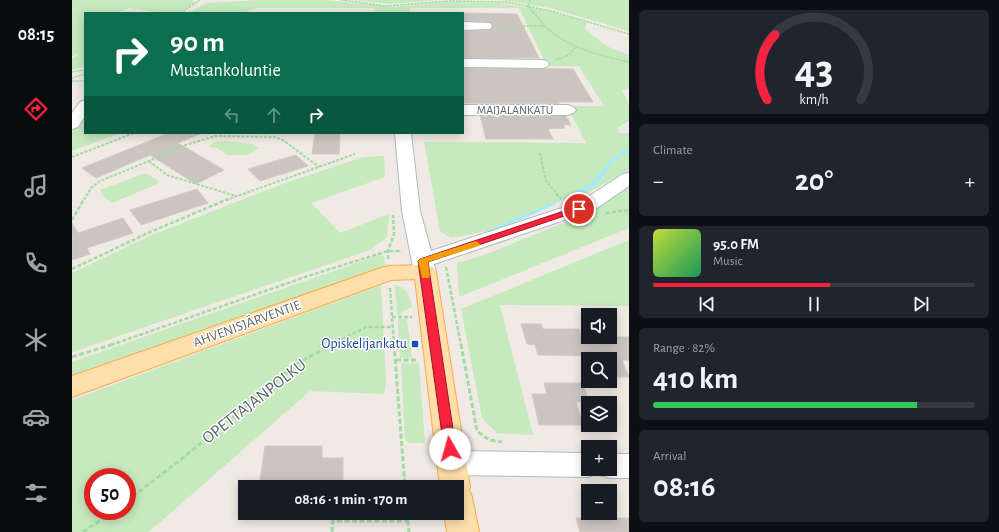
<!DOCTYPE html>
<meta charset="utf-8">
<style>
body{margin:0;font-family:"Alegreya Sans",sans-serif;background:#20242c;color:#f1f3f6;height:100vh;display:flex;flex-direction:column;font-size:15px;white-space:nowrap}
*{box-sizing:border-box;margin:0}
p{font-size:13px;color:#9ea1a6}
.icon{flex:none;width:22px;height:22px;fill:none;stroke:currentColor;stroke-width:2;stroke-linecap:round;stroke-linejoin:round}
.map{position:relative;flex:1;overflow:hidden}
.sheet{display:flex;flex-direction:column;gap:10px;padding:10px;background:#0d0f14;width:370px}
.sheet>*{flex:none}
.hud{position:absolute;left:12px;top:12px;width:380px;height:122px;border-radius:0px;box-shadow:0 2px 10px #0003;background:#0b6e4f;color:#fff;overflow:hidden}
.fabs{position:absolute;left:509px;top:308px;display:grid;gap:8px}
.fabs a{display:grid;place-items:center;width:36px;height:36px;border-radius:0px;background:#171b24;box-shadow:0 2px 10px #0003;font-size:20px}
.speed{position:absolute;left:12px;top:468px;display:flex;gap:8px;font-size:20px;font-weight:700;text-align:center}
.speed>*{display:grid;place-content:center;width:52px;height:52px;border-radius:50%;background:#171b24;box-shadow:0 2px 10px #0003;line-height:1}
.speed .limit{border:6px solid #d22;background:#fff;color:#111}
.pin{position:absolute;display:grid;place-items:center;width:34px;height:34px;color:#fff;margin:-17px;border:2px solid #fff;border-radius:50%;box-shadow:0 1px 4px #0007}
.me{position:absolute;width:44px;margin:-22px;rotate:353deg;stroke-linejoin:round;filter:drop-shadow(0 0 3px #0008)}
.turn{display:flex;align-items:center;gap:14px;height:84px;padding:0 20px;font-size:18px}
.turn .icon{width:52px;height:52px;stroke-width:2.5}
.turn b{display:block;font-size:28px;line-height:34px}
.lanes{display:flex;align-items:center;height:38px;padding:0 20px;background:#0003;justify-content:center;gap:20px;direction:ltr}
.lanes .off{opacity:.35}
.big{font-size:30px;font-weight:700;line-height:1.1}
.sheet .card{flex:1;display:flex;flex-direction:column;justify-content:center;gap:6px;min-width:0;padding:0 14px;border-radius:6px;background:#20242c}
.sheet .dial{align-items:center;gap:0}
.dial svg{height:104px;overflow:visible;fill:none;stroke:#363941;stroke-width:7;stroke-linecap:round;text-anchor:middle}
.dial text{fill:#f1f3f6;stroke:none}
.song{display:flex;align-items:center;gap:12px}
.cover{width:48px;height:48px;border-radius:6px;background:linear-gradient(135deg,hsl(70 70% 55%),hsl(150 70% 35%))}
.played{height:4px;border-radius:2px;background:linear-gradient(90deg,#f7223e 55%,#363941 55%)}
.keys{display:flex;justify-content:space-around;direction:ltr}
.heat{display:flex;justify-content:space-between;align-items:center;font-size:22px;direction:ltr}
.charge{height:6px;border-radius:3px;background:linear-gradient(90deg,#34c759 82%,#363941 0)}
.trip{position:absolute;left:166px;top:480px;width:226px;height:40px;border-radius:0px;background:#171b24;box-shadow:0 2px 10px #0003;font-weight:700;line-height:40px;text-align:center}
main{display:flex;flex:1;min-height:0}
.dock{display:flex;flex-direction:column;width:72px;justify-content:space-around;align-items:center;background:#090b0e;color:#9ea1a6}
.dock .icon{width:28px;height:28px}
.dock .on{color:#f7223e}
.dock b{font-size:18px;color:#f1f3f6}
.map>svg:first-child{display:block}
.green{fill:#c7e9be;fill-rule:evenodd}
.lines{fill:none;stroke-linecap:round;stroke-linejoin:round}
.stream{fill:#a4eaff;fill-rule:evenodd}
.building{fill:#cac5c0;stroke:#d5cac1}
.minor-casing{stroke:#b4b8bc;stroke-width:2}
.major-casing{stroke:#fda84f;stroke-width:2}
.path-far3{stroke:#a0dca3;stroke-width:1.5;stroke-dasharray:2.5 1;stroke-linecap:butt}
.path-far2{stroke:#a0dca3;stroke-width:2;stroke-dasharray:3 1.5;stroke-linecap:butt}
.path-far1{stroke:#a0dca3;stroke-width:2.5;stroke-dasharray:4 2;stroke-linecap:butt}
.path{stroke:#a0dca3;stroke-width:3;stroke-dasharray:5 2.5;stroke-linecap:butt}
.minor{fill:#fff;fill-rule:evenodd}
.major{fill:#ffdfa9;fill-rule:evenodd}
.route{fill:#f7223e;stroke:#a11628}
.slow{fill:#f59e0b}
.transit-dot{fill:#1a4fb4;stroke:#fff;stroke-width:1.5}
.labels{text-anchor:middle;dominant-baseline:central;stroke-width:3;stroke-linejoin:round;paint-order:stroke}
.far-street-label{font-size:12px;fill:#5b6265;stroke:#fff}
.street-label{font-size:14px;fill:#5b6265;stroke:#fff}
.transit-label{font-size:14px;fill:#164399;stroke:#fff;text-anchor:end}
.near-street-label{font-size:17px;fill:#5b6265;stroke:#fff}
</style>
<main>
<nav class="dock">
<b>08:15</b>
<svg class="icon on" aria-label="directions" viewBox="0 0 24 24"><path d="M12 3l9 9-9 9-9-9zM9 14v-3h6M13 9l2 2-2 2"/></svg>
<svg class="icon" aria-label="music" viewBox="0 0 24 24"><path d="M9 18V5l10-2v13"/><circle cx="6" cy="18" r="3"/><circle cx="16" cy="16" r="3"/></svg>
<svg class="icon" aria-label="phone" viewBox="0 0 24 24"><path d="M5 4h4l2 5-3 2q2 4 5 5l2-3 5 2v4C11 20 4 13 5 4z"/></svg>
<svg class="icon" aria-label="climate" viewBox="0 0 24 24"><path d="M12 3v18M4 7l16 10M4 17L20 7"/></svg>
<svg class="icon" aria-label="car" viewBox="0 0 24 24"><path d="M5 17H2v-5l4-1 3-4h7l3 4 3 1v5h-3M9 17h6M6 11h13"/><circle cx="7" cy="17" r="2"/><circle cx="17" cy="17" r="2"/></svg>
<svg class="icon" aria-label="filters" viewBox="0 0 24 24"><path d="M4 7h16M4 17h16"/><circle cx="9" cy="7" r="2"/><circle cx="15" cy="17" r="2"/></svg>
</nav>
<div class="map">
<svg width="557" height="532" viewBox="0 0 557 532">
<rect width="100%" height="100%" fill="#efeae3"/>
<path class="green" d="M0,0H120L123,3L105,13H92L57,8L44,13H13V67L0,70V58L9,53L0,56Z
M191,0H254L320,7L378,2L426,3L476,11L511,21L515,23L513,29L534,46L557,55V88L550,90L557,104V121L545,128L548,133H557V170L503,200H491L412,232L378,238L368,231L352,142L514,143L495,106H532L507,66H475L447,8H338V13H304L303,8H185L170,13H117L134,3Z
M280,0H367L316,4Z
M429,0H557V31L478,8Z
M13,113V133H48L0,151V131Z
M154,141L180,144L187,148L176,155H155L145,148L137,147L142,142Z
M312,156L313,177L239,203L268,233L317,214L315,237L298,250L0,352V273L80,235L205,186L291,157Z
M73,173L84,179L87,183L41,203L31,196L28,190Z
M557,186V228L387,297L385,263L412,255L516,213Z
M557,240V306L428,305L461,435L425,433L410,418L389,309Z
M308,255L312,257L313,266L307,269L0,378V362Z
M309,285L314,383L312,394L238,391L77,532H0V400ZM21,477H55V511H21Z
M323,285C334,288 339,296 340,307L331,311L329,315H325Z
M326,319H335L340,358H328Z
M329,363H347L353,443H336L333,438Z"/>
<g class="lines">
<path class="stream" d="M556,147H557V150L540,163L524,185L496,200H492V198L520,183L538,161Z
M480,203H482L484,204L417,234H413V232Z"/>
</g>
<path class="building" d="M391,13L445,14L467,58H391V31L418,30L421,27L418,22L391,21Z
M391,68L501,69L521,102H487V104L391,103Z
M408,116H494L499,125H491L493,128L476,129L481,139H414Z
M97,133H130L106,143L152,170L124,184L78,155L24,178L10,168Z
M243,133H268L267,154H240Z
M224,155L236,166L188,181L176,169Z
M125,189L136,203L69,225L58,210Z
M51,218L61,233L15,248L18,254L0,260V223L6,233Z
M449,324H469L471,329H507L509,337H538L539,331L541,337H557V360H550L557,377H538V359H516L515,356L466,355L463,345L455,344Z
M472,383H511L517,402H504L511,425H467L460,394H475Z
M193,446H250V458H271V487H187Z
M504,518H557V532H508Z"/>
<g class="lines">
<g class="minor-casing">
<path id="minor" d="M391,22L418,23L420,26L418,29L391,30Z
M391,59L470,60L475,61L477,64L475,67L470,68L391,67Z
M13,100V116L6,127L0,129V113L8,102Z
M391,105H496L501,107L504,110L501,113L496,115H391Z
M323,133H339L348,211L359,251L508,202L551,174L557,173V186L522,210L362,264L364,272L361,277L353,279L345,277L342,272L330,211Z
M380,451L516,453V469H538V454H557V478H538L528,475L527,472L516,477L380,475L370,471L366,463L370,455Z"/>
</g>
<g class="major-casing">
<path id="major" d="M353,265L361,267L364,272L398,487L397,490L400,497L407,532H375L372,513H385V487H368L343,279L319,280L0,397V376L309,268L317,266Z"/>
</g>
<path class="path-far3" d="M269,0L314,6L379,1L433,2L479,11L557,34
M458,0L456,6C462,13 468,21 474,27C498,49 527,55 557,62
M108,13L128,0
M427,26H472
M484,60L497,55L503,48
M0,72L13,70
M0,78L13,74
M0,81H13"/>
<path class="path-far2" d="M468,153L474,181L490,200
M0,157L62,133
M77,161L95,175L164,196
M12,200L19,188L28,181L77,161L101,149L143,136L203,137L211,140L247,167
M154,200L283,154"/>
<path class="path-far1" d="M534,213L557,210
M0,220L12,199
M316,259V251L322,234L321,215
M374,267L389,345
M0,269L76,233L156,199
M318,288L322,345
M320,317H340
M39,345L239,275L316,251H330
M259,345L294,327H322"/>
<path class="path" d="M322,344L333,487
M389,344L405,431L417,440L430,442
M0,357L42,344
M324,360H344
M55,501L112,457L226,363L261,344
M335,513L337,532
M11,532L42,511
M260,532L261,521H336"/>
<use href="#minor" class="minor"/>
<use href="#major" class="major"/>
</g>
<path class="route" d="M507,206L510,207V210L356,262L384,449L382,452L378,454L374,452L372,449L346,261L348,259Z"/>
<path class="slow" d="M404,241L408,244L407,246L356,262L358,276L357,278H350L346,261L348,259Z"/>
<rect class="transit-dot" x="339" y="340" width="8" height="8" rx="2"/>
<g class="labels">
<g class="far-street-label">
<text x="443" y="110">MAIJALANKATU</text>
</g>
<g class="street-label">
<text transform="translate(175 324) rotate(-20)">AHVENISJÄRVENTIE</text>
</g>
<g class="transit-label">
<text x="335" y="344">Opiskelijankatu</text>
</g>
<g class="near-street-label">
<text transform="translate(182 401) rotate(-38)">OPETTAJANPOLKU</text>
</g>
</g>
</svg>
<div class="fabs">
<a><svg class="icon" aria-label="sound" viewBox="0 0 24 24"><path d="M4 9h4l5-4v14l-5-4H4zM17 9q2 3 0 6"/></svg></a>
<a><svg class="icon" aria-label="search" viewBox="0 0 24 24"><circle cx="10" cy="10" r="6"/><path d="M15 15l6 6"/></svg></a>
<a><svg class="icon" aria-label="layers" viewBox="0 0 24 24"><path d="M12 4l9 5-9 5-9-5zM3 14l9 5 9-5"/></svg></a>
<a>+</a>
<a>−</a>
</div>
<div class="speed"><div class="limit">50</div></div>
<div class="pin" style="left:507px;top:209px;background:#d93025"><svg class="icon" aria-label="arrive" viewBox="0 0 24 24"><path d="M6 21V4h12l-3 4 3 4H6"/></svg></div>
<svg class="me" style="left:378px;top:449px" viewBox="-20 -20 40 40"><circle r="19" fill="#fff"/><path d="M0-13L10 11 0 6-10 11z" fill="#f7223e"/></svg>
<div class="trip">08:16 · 1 min · 170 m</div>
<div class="hud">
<div class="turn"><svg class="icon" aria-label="right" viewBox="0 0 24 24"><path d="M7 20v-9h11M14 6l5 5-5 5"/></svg><div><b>90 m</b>Mustankoluntie</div></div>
<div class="lanes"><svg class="icon off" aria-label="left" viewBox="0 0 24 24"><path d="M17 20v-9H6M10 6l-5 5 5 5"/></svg><svg class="icon off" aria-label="ahead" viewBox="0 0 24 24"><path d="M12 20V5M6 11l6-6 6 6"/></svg><svg class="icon" aria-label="right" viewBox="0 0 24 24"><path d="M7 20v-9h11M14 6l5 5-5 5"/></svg></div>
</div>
</div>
<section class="sheet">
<div class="card dial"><svg viewBox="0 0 100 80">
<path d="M14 69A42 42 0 1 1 86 69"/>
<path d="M14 69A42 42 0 0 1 20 19" stroke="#f7223e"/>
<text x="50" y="56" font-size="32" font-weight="700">43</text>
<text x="50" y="72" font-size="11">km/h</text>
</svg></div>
<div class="card"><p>Climate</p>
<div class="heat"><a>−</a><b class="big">20°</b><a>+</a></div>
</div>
<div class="card">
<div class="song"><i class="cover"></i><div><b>95.0 FM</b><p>Music</p></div></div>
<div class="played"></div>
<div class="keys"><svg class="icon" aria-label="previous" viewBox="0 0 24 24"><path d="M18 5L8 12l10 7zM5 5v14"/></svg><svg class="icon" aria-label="pause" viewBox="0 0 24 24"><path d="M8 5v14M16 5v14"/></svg><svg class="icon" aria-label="next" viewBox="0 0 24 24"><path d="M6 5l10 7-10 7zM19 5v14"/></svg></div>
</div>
<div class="card"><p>Range · 82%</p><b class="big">410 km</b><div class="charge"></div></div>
<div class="card"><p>Arrival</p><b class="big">08:16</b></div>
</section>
</main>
